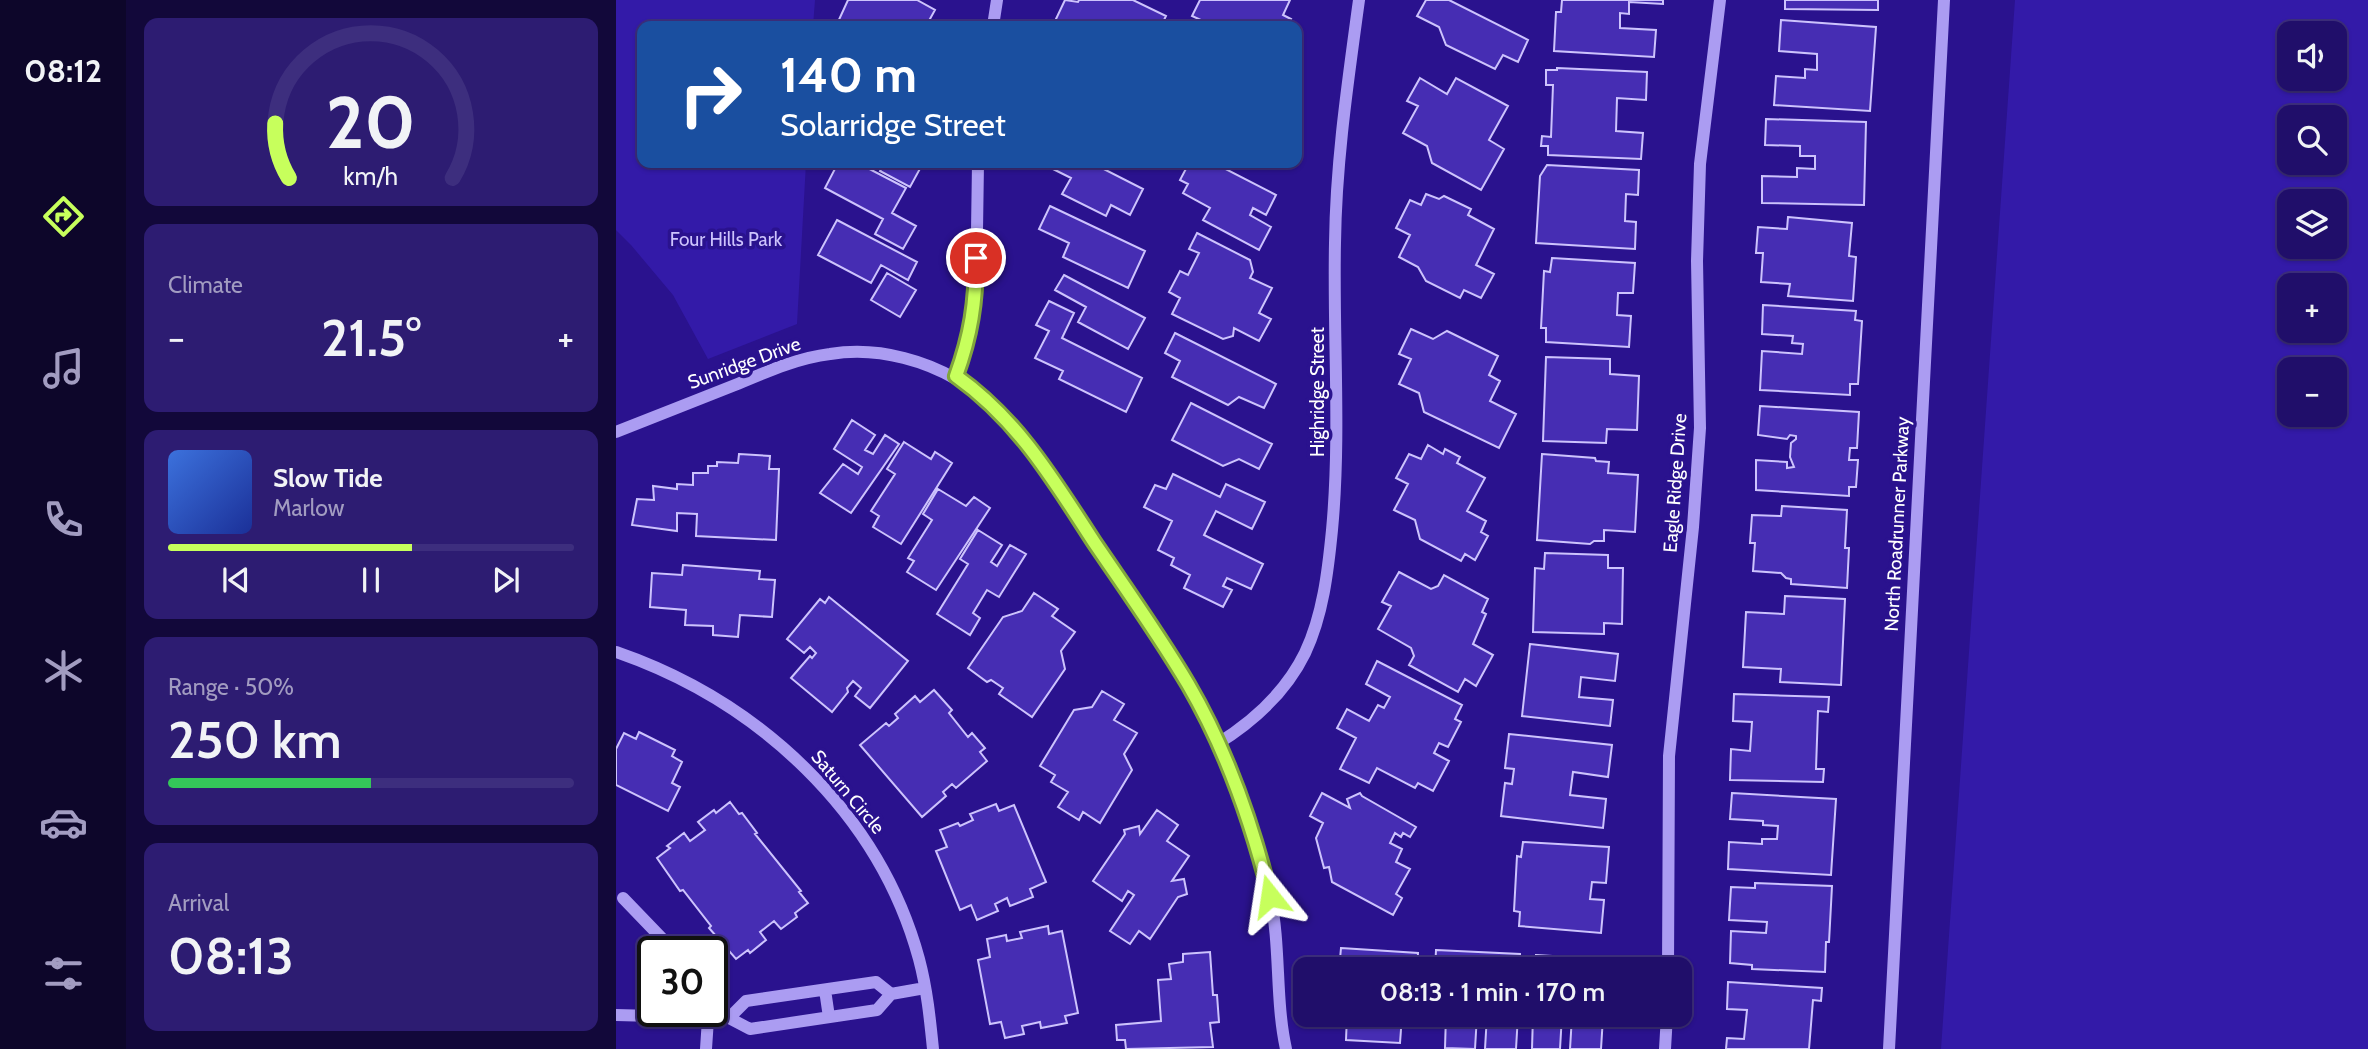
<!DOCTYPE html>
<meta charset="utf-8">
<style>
body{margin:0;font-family:Cabin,sans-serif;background:#2d1c72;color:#f1f3f6;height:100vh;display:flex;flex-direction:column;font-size:26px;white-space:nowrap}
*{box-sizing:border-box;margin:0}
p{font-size:23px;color:#a29cc1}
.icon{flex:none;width:38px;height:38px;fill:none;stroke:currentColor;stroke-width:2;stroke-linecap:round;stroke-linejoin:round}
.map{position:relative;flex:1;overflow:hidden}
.sheet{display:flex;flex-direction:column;gap:18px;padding:18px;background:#12083a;width:490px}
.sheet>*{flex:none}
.guide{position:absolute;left:21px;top:21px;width:665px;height:147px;border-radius:14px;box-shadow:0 2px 5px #0004,0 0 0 2px #3d2e7e;background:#1a4fa0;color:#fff;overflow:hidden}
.tools{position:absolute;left:1661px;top:21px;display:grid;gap:14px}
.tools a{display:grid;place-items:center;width:70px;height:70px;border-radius:14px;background:#200e6a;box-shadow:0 2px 5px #0004,0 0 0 2px #3d2e7e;font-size:35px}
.speed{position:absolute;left:21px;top:936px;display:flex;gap:14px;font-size:35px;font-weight:700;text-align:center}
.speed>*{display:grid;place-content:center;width:91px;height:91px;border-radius:50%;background:#200e6a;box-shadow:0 2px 5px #0004,0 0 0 2px #3d2e7e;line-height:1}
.speed .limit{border:4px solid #111;border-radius:10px;background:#fff;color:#111}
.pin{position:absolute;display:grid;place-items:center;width:60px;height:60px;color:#fff;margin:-30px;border:4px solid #fff;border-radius:50%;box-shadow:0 2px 7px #0007}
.me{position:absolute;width:77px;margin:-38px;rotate:345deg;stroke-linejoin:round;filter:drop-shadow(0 0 5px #0008)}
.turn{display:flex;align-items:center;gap:24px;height:147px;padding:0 28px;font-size:32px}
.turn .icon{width:91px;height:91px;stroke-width:2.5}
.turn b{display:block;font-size:49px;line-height:60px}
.big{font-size:52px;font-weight:600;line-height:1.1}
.sheet .widget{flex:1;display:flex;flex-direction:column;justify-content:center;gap:10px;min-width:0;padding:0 24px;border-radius:14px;background:#2d1c72}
.sheet .dial{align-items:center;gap:0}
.dial svg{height:182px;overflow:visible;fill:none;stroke:#3d2e7e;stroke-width:7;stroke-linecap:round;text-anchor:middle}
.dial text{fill:#f1f3f6;stroke:none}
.song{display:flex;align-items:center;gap:21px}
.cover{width:84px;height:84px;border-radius:10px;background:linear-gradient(135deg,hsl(220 70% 55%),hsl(230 70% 35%))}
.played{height:7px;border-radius:4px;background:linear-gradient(90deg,#c7ff5c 60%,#3d2e7e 60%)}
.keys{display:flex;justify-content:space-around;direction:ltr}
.heat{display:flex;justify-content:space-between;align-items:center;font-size:38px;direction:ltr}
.charge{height:10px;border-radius:5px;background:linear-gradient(90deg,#34c759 50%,#3d2e7e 0)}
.trip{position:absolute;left:677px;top:957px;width:399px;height:70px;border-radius:14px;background:#200e6a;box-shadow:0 2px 5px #0004,0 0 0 2px #3d2e7e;font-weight:600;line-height:70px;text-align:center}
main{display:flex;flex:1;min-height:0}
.tab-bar{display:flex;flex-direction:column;width:126px;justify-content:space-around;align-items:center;background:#0d062a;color:#a29cc1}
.tab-bar .icon{width:49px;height:49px}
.tab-bar .on{color:#c7ff5c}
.tab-bar b{font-size:32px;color:#f1f3f6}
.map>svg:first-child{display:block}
.green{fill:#331aa8;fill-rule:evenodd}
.building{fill:#462db3;stroke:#cdc3fd;stroke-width:2}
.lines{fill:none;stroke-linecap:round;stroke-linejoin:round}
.minor{stroke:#ab9cf2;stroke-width:12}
.route-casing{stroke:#81a63c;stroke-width:18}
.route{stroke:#c7ff5c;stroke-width:12}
.labels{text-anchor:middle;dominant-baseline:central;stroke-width:7;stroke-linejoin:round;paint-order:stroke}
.park-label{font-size:19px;fill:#cdc3fd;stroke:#2a128e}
.street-label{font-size:19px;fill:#fff;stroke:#2a128e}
</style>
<main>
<nav class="tab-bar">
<b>08:12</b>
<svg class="icon on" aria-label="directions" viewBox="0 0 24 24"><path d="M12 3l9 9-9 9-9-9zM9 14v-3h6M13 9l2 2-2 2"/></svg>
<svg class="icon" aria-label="music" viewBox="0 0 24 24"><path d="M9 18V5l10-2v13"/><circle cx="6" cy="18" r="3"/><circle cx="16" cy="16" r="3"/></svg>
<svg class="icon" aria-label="phone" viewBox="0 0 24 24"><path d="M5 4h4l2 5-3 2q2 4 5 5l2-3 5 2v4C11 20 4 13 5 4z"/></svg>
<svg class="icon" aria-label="climate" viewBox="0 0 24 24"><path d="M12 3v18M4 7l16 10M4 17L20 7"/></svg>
<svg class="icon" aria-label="car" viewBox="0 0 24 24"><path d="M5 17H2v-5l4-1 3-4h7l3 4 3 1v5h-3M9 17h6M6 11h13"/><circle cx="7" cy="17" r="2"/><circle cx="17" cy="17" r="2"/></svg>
<svg class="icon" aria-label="filters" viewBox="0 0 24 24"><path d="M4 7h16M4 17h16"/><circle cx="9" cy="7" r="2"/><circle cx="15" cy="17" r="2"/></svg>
</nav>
<section class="sheet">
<div class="widget dial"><svg viewBox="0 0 100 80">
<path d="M14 69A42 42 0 1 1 86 69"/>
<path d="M14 69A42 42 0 0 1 8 45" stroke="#c7ff5c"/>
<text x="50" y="56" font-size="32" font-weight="700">20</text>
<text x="50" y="72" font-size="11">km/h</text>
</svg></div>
<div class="widget"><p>Climate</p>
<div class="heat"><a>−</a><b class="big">21.5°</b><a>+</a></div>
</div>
<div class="widget">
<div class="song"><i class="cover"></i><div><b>Slow Tide</b><p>Marlow</p></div></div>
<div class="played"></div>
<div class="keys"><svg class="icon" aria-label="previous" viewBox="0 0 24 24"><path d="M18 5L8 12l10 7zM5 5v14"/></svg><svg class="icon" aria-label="pause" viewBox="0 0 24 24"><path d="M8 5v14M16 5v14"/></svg><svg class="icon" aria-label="next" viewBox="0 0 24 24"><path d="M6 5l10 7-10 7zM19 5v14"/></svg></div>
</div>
<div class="widget"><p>Range · 50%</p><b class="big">250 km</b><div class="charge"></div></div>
<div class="widget"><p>Arrival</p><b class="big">08:13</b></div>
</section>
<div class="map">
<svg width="1752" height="1049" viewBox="0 0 1752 1049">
<rect width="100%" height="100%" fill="#2a128e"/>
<path class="green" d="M0,0H199L197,26H26V163H190L181,324L92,359L57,295L15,245L0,230Z
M1399,0H1752V1049H1325ZM1673,33H1718V79H1673ZM1673,117H1718V163H1673ZM1673,201H1718V247H1673ZM1673,285H1718V331H1673ZM1673,369H1718V415H1673Z"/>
<path class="building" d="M232,0H301L319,10L310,26L296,23L294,26H226L221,24Z
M449,0L462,2L463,0H517L550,16L545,26H450L439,21Z
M584,0H674L667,15L675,19L671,26H598L576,16Z
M810,0H833L912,40L902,62L887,55L879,69L830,45L823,27L801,16Z
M946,0H1047V4L1013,2V14L1004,13V28L1040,30L1038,57L938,51L940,12H945Z
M1169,0H1262V10L1169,9Z
M1165,20L1260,27L1254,111L1158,105L1160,76L1189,78V69L1201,70V54L1163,51Z
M941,68L1031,72L1030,100L1001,98L1000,131L1027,133L1025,159L932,155V146H925L926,136L935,137L937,85H930V70H941Z
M804,78L831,94L840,78L892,106L873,140L888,149L865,190L816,163L811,146L787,133L802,106L791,101Z
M1150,119L1250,122L1248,205L1146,203V176L1181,177V168L1199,169V156H1184V146L1149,145Z
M222,163H242L290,188L276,213L300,226L287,249L259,234L267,219L209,188Z
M268,163H302L306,165L294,187L264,171Z
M425,163H476L527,189L514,215L495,205L490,216L446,194L455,178Z
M573,163H598L660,195L650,215L637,208L634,215L655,227L643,250L587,220L594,208L567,193L572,184L564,180Z
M931,165L1023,170L1022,195L1010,194L1009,221L1020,222L1019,249L920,243L924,176Z
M810,194L823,199L828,196L855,209L852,215L878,229L860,265L878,274L865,298L848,290L844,298L810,281L802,267L783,257L794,235L780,228L794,200L805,205Z
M434,206L529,251L512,288L447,257L453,243L423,229Z
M1172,217L1236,223L1233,256L1240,257L1237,301L1172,296L1174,284L1145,282L1147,253H1140L1142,227L1171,229Z
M221,220L301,262L292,280L265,265L255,283L202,255Z
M581,233L634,260L637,272L634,278L656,288L643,313L655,319L643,341L618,328L617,336L607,339L556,314L564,298L553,292L564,271L572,275L583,253L573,249Z
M936,258L1019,263L1017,293H1002L1001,315L1015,316L1013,347L930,342V328H925L928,271L934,272Z
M271,273L300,290L284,317L255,300Z
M448,275L529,318L512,349L462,322L470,307L439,290Z
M433,301L458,313L446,338L526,378L510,412L443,379L447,371L419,358L433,331L420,325Z
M1147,305L1240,311L1239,320L1246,321L1242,384H1234V395L1144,390L1146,351L1186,354L1187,344L1176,343L1177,336L1146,334Z
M795,329L817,339L831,331L882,356L873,375L884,381L874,401L900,414L883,448L808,412L803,393L783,384L795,359L783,354Z
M559,333L660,384L648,408L623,397L612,405L556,377L564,361L549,353Z
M930,357L994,359V374L1023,376L1021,430L991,429L990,443L927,441Z
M575,403L656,444L643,469L623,459L607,466L556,440Z
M1144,406L1243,412L1241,448H1234L1233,460H1242L1240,487H1233V496L1140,490V460L1171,462V468L1178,467L1174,457L1175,443L1180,439V436L1174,435L1171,439L1142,435Z
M236,420L259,435L249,450L257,454L269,435L283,444L235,513L204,493L227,464L242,474L246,467L218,449Z
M288,442L315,459L319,452L336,463L285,544L257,527L263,516L255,511L279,474L271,469Z
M812,445L827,454L829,449L844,457L841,463L869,478L851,511L870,521L865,532L872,536L859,560L849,554L845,561L804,539L799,520L778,510L792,484L780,478L793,454L805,459Z
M123,454L154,456L153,469H163L160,540L80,536L81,514L61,513V531L16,525L21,499L38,500L37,486L61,489V484L77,485V473H92V466H101V462L122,463Z
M926,454L979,458L980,461L993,462L992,473L1022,475L1019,532L988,530V541H978L974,544L921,540Z
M557,474L604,497L610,484L649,502L636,529L600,511L588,535L647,564L635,589L611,578L607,586L616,590L607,607L568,588L574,575L555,565L558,558L542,550L556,521L528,507L539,485L550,489Z
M322,489L350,506L358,497L374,508L320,590L291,572L298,561L292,558L316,520L307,514Z
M1166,506L1231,510L1229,548H1233L1231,588L1175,584V579L1170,578L1165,573L1137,571L1139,543H1134L1136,515L1165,516Z
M362,530L386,545L375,562L381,566L394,545L410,554L383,597L371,590L357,613L364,618L354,635L321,614L352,564L344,559Z
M929,553L992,555V568H1007L1006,624L988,623V634L917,632L919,568L928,569Z
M67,565L144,571L143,579L159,580L156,617L124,615L122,637L97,635V626L69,625L70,610L34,607L36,573L66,575Z
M783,572L815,589L822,586L828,575L872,599L866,612L870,614L857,644L877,655L860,686L849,679L842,692L793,665L798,656L795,648L762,629L775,606L766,602Z
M418,593L442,609L436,616L459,632L445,651L449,669L416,717L383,694L387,688L375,680L371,682L352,668L387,617L406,611Z
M1169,596L1229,599L1225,685L1164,682L1165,669L1127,667L1130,612L1168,614Z
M213,597L292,661L254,708L239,696L245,688L237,681L231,688L232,692L216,712L175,678L194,656L196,658L200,653L194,647L188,653L171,639L204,599L209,603Z
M914,644L1002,654L999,681L965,677L963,697L997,700L994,726L906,716Z
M761,661L846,705L839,719L845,722L832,747L823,743L818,753L833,761L817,791L802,783L799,788L761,768L753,783L724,769L740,738L721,728L731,709L753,721L762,705L768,708L774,697L750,684Z
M318,690L336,710L333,713L352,737L356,733L369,748L364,752L371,761L340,788L336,784L327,792L330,796L306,817L244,745L270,723L273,726L282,718L279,714L299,696L304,702Z
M486,691L508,704L498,720L521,733L508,754L516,770L484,823L467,812L463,820L442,807L452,792L435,782L439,775L424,766L458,710L476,707Z
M1118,694L1213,697L1212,712L1202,711L1200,769H1208L1207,782L1114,780L1115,749L1134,751L1136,722L1117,721Z
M23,732L59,750L56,756L66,762L56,783L64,787L52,811L0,785V749L8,733L20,739Z
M893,734L996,745L992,777L957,772L954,795L990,799L987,828L885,816L889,783L896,784L898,769L889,768Z
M706,793L734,808L731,799L744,793L746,796L800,827L794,837L787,833L785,837L779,833L774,843L786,849L780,862L794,869L780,894L786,898L777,915L716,882L713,867L708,868L700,838L707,823L694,816Z
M1116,793L1220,799L1215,875L1112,869L1113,842L1146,844V839H1161L1162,826L1147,825V821L1114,819Z
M114,802L123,814L126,813L141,833L139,834L185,891L183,892L192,903L179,913L181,917L165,929L158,921L144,932L150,940L134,953L132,950L120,959L93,928L95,926L67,890L64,891L41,858L54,848L51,846L68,833L74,841L89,830L82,822L98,810L100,813Z
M380,804L383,811L398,805L430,882L414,889L417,897L394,906L391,898L379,904L382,911L361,920L355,905L344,910L320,851L331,847L324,830L342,823L344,826L357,820L354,814Z
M541,810L562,825L551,841L573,856L556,881L568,879L571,894L562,897L534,939L523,931L514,944L494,931L518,895L512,891L506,901L477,881L509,834L508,830L523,826L524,834Z
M907,842L993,847L990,883L976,882L974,899L988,900L985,933L903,926L904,912L898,911L901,856L905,857Z
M1139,883L1216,886L1213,942H1210L1209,972L1136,969V965L1114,963L1115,931L1150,933L1151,922L1113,920L1115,887L1139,888Z
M432,926L433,934L446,931L462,1013L449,1016L451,1023L425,1028L424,1022L406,1026L408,1034L389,1038L385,1022L374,1024L362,960L374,957L371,939L390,935L391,941L406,938L404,932Z
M725,948L802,953L801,970H723Z
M820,950L904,954V970H819Z
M594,952L597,995H601L603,1022L594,1023L597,1047L510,1049L509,1040H501L500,1025L545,1021L542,980L555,979L553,964L567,962V954Z
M920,955L1002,960L1001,970H920Z
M1112,982L1206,988L1205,1001L1197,1000L1193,1049H1110L1111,1038L1128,1039L1131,1010L1111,1009Z
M731,1015H797L786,1016L784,1043L730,1040Z
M830,1015H861L859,1049L829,1048Z
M871,1015H902L900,1049H869Z
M917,1015H999V1018L987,1017L985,1049H954L956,1016L946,1015L944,1049H916Z"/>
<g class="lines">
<path class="minor" d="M377,26L381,0
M340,376L356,326L360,299L362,163
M0,432C40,416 79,401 119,385C150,372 181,358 214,354C238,350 265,352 288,358C379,381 417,451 466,523C495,567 525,612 554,656C599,729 637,812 654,896C665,946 659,999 670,1049
M0,652C142,701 263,812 303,959C311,989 314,1019 317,1049
M601,744C638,721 670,692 689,653C707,615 712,571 716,530C725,434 717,339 719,243C720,161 732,81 743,0
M7,898L59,952
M1052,970L1053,756L1077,527L1084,428L1081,261L1084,164L1104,0
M209,990L213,1017
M90,1012L92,1019L90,1049
M0,1015L113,1018L134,1029L261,1010L275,994L309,988
M113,1018L130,1001L260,982L275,994
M1049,1049L1051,1015
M1273,1049L1328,0"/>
</g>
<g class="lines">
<g class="route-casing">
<path id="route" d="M360,258C360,302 355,335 340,376C402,420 437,479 478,542C510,589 543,635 572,684C610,749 636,823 654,896"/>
</g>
<use href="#route" class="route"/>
</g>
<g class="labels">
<g class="park-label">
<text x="110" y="239">Four Hills Park</text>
</g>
<g class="street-label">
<text transform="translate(128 363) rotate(-20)">Sunridge Drive</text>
<text transform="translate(701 392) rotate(-90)">Highridge Street</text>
<text transform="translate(1059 483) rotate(-86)">Eagle Ridge Drive</text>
<text transform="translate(1281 524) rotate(-87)">North Roadrunner Parkway</text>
<text transform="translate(232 792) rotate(50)">Saturn Circle</text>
</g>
</g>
</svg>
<div class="tools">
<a><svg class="icon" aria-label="sound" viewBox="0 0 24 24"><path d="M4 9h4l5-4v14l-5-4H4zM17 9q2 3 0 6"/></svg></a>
<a><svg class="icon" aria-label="search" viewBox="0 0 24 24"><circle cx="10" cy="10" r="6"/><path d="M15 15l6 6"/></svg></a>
<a><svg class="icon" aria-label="layers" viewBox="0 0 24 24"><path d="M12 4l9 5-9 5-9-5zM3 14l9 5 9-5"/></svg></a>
<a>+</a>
<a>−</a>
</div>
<div class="speed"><div class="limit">30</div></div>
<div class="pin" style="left:360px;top:258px;background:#d93025"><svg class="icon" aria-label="arrive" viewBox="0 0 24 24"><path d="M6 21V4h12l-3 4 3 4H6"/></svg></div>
<svg class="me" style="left:654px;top:896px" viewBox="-20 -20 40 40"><path d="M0-17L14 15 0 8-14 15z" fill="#c7ff5c" stroke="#fff" stroke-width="4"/></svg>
<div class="trip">08:13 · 1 min · 170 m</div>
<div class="guide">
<div class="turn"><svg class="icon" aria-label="right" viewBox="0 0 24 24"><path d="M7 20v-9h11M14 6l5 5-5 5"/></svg><div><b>140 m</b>Solarridge Street</div></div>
</div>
</div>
</main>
